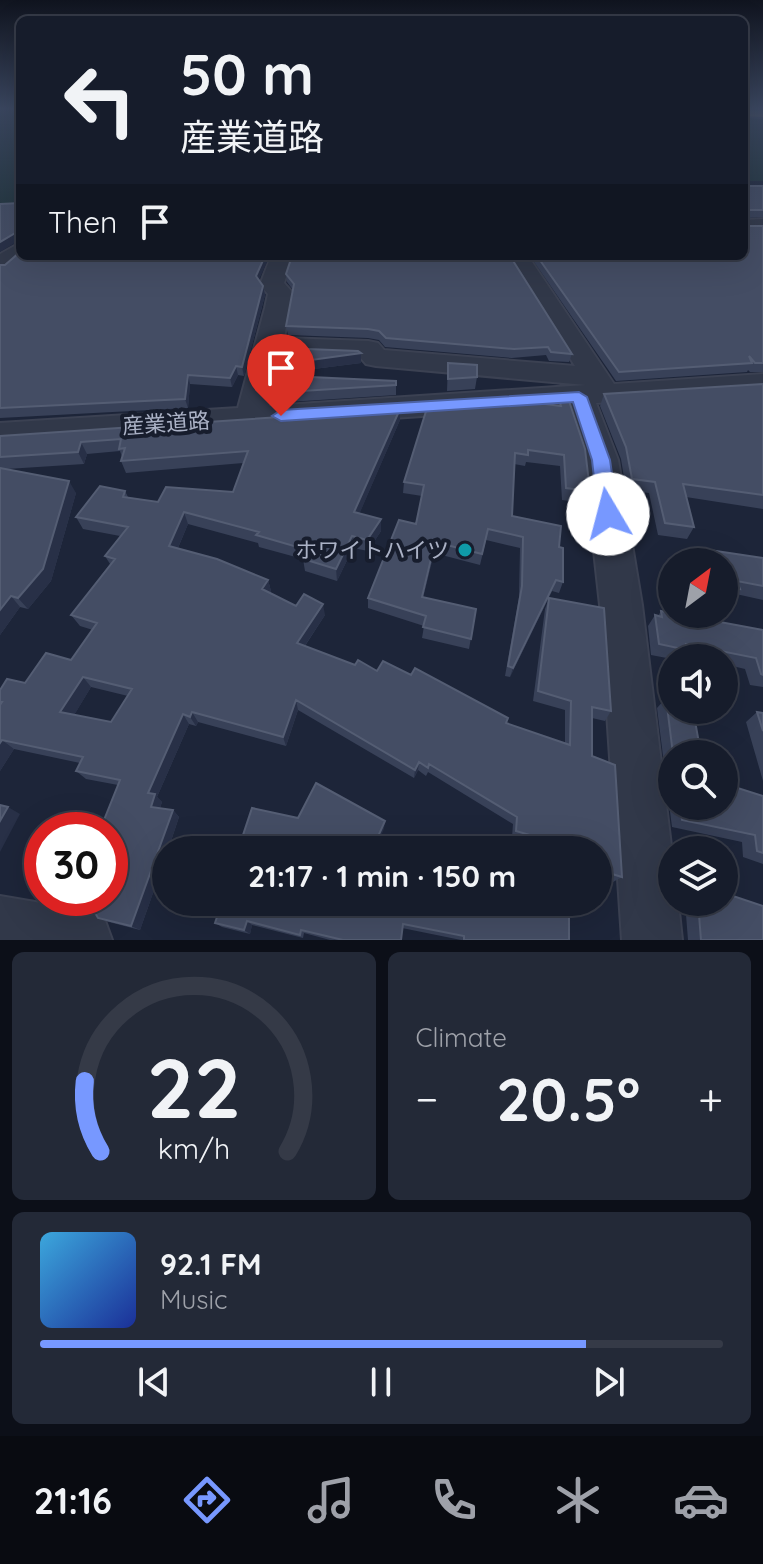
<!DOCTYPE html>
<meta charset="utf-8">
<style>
body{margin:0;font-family:Quicksand,"Noto Sans JP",sans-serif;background:#232937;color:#f1f3f6;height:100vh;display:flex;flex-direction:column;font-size:30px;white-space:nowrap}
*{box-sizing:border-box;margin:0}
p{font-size:26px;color:#9ea1a9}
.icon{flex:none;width:44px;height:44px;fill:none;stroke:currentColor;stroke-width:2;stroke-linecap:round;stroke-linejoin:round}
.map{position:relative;height:940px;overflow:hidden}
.side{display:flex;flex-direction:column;gap:12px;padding:12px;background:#0c0f18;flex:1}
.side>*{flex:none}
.top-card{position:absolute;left:16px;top:16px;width:732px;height:244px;border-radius:12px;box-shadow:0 8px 32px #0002,0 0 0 2px #353a47;background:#161c2b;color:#f1f3f6;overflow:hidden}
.needle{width:52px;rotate:32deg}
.tools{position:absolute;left:658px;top:548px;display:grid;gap:16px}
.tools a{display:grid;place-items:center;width:80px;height:80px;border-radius:50%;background:#161c2b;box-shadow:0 8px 32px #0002,0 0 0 2px #353a47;font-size:40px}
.speed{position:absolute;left:24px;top:812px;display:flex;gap:16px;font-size:40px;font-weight:700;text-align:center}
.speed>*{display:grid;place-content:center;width:104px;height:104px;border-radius:50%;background:#161c2b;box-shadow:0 8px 32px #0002,0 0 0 2px #353a47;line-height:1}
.speed .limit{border:12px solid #d22;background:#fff;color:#111}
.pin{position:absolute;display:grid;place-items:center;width:68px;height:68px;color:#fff;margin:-82px -34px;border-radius:50% 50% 50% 0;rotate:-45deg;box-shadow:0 0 8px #0007}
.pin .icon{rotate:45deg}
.me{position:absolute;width:88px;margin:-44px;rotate:352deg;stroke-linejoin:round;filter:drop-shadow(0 0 6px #0008)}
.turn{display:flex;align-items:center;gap:28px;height:168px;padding:0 32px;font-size:36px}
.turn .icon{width:104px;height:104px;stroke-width:2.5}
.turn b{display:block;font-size:56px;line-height:68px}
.then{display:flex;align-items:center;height:76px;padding:0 32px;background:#0003;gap:16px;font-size:30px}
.big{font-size:60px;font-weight:800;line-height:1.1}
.side .tile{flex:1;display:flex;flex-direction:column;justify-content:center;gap:12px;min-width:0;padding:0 28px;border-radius:12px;background:#232937}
.side .dial{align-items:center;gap:0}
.dial svg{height:208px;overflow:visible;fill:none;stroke:#353a47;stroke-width:7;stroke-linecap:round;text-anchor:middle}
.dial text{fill:#f1f3f6;stroke:none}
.song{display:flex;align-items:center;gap:24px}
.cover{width:96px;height:96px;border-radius:12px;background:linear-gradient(135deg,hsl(200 70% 55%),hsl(230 70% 35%))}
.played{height:8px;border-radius:4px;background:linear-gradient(90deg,#7798ff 80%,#353a47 80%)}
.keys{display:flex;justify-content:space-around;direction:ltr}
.heat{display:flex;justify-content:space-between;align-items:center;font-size:44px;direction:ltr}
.side .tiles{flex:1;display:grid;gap:12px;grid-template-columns:1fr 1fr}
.tile:last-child{grid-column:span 2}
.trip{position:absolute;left:152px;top:836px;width:460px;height:80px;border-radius:40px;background:#161c2b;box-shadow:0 8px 32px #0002,0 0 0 2px #353a47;font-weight:800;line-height:80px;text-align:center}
.tabs{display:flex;height:128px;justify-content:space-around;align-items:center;background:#090b11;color:#9ea1a9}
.tabs .icon{width:56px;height:56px}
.tabs .on{color:#7798ff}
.tabs b{font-size:36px;color:#f1f3f6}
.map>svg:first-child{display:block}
.green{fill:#1f333a}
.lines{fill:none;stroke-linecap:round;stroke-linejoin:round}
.minor-casing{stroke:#3b4152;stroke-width:4}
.highway-casing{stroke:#393f50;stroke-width:4}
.minor{fill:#313849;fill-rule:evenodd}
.highway{fill:#70674d;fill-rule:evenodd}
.wall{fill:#384158;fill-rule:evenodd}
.shaded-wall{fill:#283047}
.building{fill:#444d64;stroke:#545d73;stroke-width:2;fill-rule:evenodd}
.route{fill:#7798ff;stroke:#4d63a6;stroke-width:2}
.culture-dot{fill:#0f9aa8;stroke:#171d2d;stroke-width:3}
.labels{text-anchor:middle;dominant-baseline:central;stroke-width:8;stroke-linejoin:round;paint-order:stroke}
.street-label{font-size:22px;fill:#abb2c6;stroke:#171d2d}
.poi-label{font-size:22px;fill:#abb2c6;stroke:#171d2d;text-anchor:end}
</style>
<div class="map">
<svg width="763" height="940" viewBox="0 0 763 940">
<rect width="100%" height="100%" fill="#1d2539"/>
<path class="green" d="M0,109H20V204L0,205Z
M744,109H763V181H744Z"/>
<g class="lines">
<g class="minor-casing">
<path id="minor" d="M763,219V231L744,232V220Z
M20,243V256H25L8,270L0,272V254Z
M271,256H293L284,283L292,292L284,338L368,341L378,343L384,350L575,366L506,256H528L614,384L763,374V392L596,403L618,460L642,605L672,854V902H678L682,940H622L600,605L584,460L567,406L0,445V423L238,408L265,308L268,294L260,285ZM280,354L360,357L366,364L376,366L586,385L269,406Z
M0,896L82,910L104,918L112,940H0Z"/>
</g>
<g class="highway-casing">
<path id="highway" d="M744,109H763V117L744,116Z"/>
</g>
<use href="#minor" class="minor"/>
<use href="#highway" class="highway"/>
</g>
<path class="wall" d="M744,186H763V217L745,218V226H763V372H750L748,370L747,372L616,381L530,256H744Z
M0,265L259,280L263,286L265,295L244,376L238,375L232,387L190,384L188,408L0,418Z
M286,274L572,354L569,362L549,361L546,355L512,358L385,347L379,340L368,338L288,335L286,326L293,290L287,282Z
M281,348L361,353V363L290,372V376L396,381V395L273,403L271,393Z
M448,363L477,377L475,389L447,391Z
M763,384V509L686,497L694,527L687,539L658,535L649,493L626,490L621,459L600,406L604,394Z
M559,399L590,491L586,503L562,500L560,466L526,462L525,466L514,464L512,516L559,547L563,582L559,593L552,591L510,677L505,676L519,597L520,548L486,540L480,565L434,553L423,597L476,609L469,649L422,638L424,626L368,608V598L416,524L422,496L403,493L404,482L557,405Z
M400,420L359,514L381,531L368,551L353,548L337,581L305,571L303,559L259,547L258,543L188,524L178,548L268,580L271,591L270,593L296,606L325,615L305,646L355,665L377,671L506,723L565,743V710L533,701L545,609L549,598L611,711L605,721L592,718V756L622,877L613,882L598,878V850H554L512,837L513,824L428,772L426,776L418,770L414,778L298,710L286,746L198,722L196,726L189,724L157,797L162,802L160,808L173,810L179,817L168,850H166V856L140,930L109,922L98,918L110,898L118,785L86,779L76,771L80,763L14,749L0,771V690L25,683L71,660L93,630L80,626L71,615L110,564L105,556L120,536L83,529L76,517L125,491L128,497L158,502L233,492L243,463L126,473L121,461L122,457L120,451L87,454L84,464L7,469L76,493L51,581L28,609L20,607L0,635V436ZM91,687L128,696L111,722L74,715Z
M696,548L763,558V600L736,594L731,600L724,599V562H689L688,559Z
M661,611L763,630V687L750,685L745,669L724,664V658H694L683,656L681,658H672V659L651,655L648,626L655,615L658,616Z
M666,698L701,754H672V806H724L725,784L763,796V864L743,857L742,842L672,827L657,708Z
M757,712L763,713V781L746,722Z
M222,902L569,940H461L402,928L401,940H330L304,933L303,938L252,925L250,934L222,927L215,923Z
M685,902H724L763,940H688Z"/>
<path class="shaded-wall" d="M17,232L20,240L0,252V242Z
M265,256H270L257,284L256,276Z
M263,286L265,295L244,376L242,367Z
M361,353V363L290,372V385L289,363Z
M236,366L238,375L232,387L230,378Z
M188,375L190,384L188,408L185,399Z
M400,409V420L355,524L354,512Z
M81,442L87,454L84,464L78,452Z
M69,481L76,493L51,581L28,609L18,598Z
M184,512L188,524L174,557L169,546Z
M381,519V531L368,551L367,540Z
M352,536L353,548L337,581L336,569Z
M435,542L434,553L421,607L422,597Z
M268,580L271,591L265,600L262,589Z
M556,580L552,591L510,677L513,668Z
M11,596L20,607L0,635V610Z
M323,604L325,615L300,653L297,643Z
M83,677L91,687L70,722L60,712Z
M296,700L298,710L286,746L283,737Z
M192,712L198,722L196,726L190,717Z
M183,714L189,724L157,797L162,802L158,814L151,807L148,793Z
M2,740L14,749L0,771V743Z
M419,762L418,770L414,778L415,770Z
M8,807L20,814L0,852V821Z
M173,810L179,817L168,850H166V856L140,930L131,926Z
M385,821L384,829L375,850H372Z
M247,921L252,925L250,934L244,930Z"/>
<path class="building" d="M744,186H763V210H745V226H763V363H755L749,356L752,363L619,372L537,256H744Z
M20,203V245L17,232L0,242V204Z
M20,252V256H265L256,276L263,286L242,367L236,366L230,378L188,375L185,399L0,408V265H5Z
M292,256H510L572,354L551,352L548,347L514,349L386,338L379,331L368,329L286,326L294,284L286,274Z
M281,348L358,351L361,353L289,363V376L396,381V385L271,393Z
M448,363L477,365V377L448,379Z
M763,384V495L683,484L694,527L665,523L655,482L632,479L626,447L604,394Z
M568,398L585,449L590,491L566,488L564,455L528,450V455L515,453L512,516L561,526L559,547L563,548V582L556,580L513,668L508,666L522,586L523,537L488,529L482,554L435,542L422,597L476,609L471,639L423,627L426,616L368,598L399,520L416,524L424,485L404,482L427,408L522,401L561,406L559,399Z
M400,409L354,512L381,519L367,540L352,536L336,569L303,559L308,550L256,535L259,532L184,512L169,546L217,559L268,580L262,589L296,606L304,594L323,604L297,643L355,665L358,660L377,671L383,661L411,675L415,668L508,718L506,723L570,745L571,701L538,691L549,598L604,608L611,711L592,707V756L615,765L622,877L599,870V855H598V850H581L516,831L517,817L429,764L428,768L419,762L415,770L296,700L283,737L192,712L190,717L183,714L148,793L155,794L151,807L173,810L131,926L98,918L94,911L76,904L79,898H110V830H100L120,780L76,771L83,757L2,740L0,743V705L2,702H0V690L7,679L25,683L46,653L71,660L97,623L71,615L115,559L105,556L128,527L76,517L100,486L125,491L123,497L158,502L166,487L233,492L248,451L121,461L125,448L119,449L121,439L81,442L78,452L0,457V436ZM83,677L132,689L111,722L60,712Z
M0,468L69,481L43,569L18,598L11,596L0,610Z
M696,548L763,558V586L737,581L740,589L724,587V562H700Z
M661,611L763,630V675L761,674L756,658L686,644L687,650L659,644L655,615L662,617Z
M666,698L672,699V710H693L701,754H673Z
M757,712L763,713V731Z
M724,777L725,784L763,796V853L757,851L755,835L682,820L680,806H724Z
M316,783L385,821L372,850H238L252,808L298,818Z
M0,805L8,807L0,821Z
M724,893L763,906V940H701L698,902H724Z
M222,902H569V940H464V936L403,924L401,940H343L301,930L300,935L247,921L244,930L215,923Z"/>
<linearGradient id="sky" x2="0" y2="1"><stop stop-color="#10141f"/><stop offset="0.45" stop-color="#3a465f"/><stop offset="1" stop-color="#3a465f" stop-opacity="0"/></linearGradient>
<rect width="763" height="241" fill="url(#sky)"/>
<path class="route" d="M579,392L587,397L610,460L618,514L615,520H601L598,514L592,460L573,402L281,421L272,416L281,410Z"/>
<circle class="culture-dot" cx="465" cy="550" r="8"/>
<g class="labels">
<g class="street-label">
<text transform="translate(166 423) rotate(-4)">産業道路</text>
</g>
<g class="poi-label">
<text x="449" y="550">ホワイトハイツ</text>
</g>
</g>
</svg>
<div class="tools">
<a><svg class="needle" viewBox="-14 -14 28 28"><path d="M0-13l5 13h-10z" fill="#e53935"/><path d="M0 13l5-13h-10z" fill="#9ea1a9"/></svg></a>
<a><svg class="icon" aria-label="sound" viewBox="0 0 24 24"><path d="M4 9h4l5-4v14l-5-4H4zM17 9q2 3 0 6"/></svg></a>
<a><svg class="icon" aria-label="search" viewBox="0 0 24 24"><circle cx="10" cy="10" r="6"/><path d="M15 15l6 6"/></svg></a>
<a><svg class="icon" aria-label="layers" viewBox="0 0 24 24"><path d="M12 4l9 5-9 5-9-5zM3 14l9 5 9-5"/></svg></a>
</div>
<div class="speed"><div class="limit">30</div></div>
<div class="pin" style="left:281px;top:416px;background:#d93025"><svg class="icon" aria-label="arrive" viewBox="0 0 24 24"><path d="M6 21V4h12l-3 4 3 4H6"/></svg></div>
<svg class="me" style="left:608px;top:514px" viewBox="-20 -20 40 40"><circle r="19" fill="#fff"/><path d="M0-13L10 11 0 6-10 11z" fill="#7798ff"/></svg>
<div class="trip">21:17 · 1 min · 150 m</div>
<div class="top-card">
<div class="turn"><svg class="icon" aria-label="left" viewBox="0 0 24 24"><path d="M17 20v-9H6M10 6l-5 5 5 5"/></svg><div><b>50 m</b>産業道路</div></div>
<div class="then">Then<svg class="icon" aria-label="arrive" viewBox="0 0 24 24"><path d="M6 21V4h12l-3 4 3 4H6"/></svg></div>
</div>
</div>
<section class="side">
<div class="tiles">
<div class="tile dial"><svg viewBox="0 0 100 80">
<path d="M14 69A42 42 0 1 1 86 69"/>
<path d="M14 69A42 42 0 0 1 8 42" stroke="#7798ff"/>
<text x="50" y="56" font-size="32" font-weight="700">22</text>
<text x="50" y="72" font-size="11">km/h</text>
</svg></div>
<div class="tile"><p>Climate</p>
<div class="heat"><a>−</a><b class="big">20.5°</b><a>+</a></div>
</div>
<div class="tile">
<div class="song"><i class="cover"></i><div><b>92.1 FM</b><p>Music</p></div></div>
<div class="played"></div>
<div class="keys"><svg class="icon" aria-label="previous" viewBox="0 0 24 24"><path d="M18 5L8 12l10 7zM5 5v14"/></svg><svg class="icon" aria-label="pause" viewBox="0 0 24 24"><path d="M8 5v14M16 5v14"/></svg><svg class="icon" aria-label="next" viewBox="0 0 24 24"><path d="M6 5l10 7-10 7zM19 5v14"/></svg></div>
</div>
</div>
</section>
<nav class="tabs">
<b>21:16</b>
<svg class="icon on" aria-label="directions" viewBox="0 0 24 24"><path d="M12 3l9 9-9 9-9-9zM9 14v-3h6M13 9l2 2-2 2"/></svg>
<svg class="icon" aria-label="music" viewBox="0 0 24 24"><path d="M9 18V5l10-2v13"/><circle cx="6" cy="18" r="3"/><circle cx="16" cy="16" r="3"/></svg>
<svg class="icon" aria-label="phone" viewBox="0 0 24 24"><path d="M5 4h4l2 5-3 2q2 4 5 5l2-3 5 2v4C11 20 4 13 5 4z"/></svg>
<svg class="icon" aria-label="climate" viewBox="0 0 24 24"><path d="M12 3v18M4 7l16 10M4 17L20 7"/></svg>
<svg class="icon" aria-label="car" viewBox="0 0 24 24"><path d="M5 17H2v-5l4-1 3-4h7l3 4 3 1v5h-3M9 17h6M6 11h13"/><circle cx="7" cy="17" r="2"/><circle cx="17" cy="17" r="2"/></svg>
</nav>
